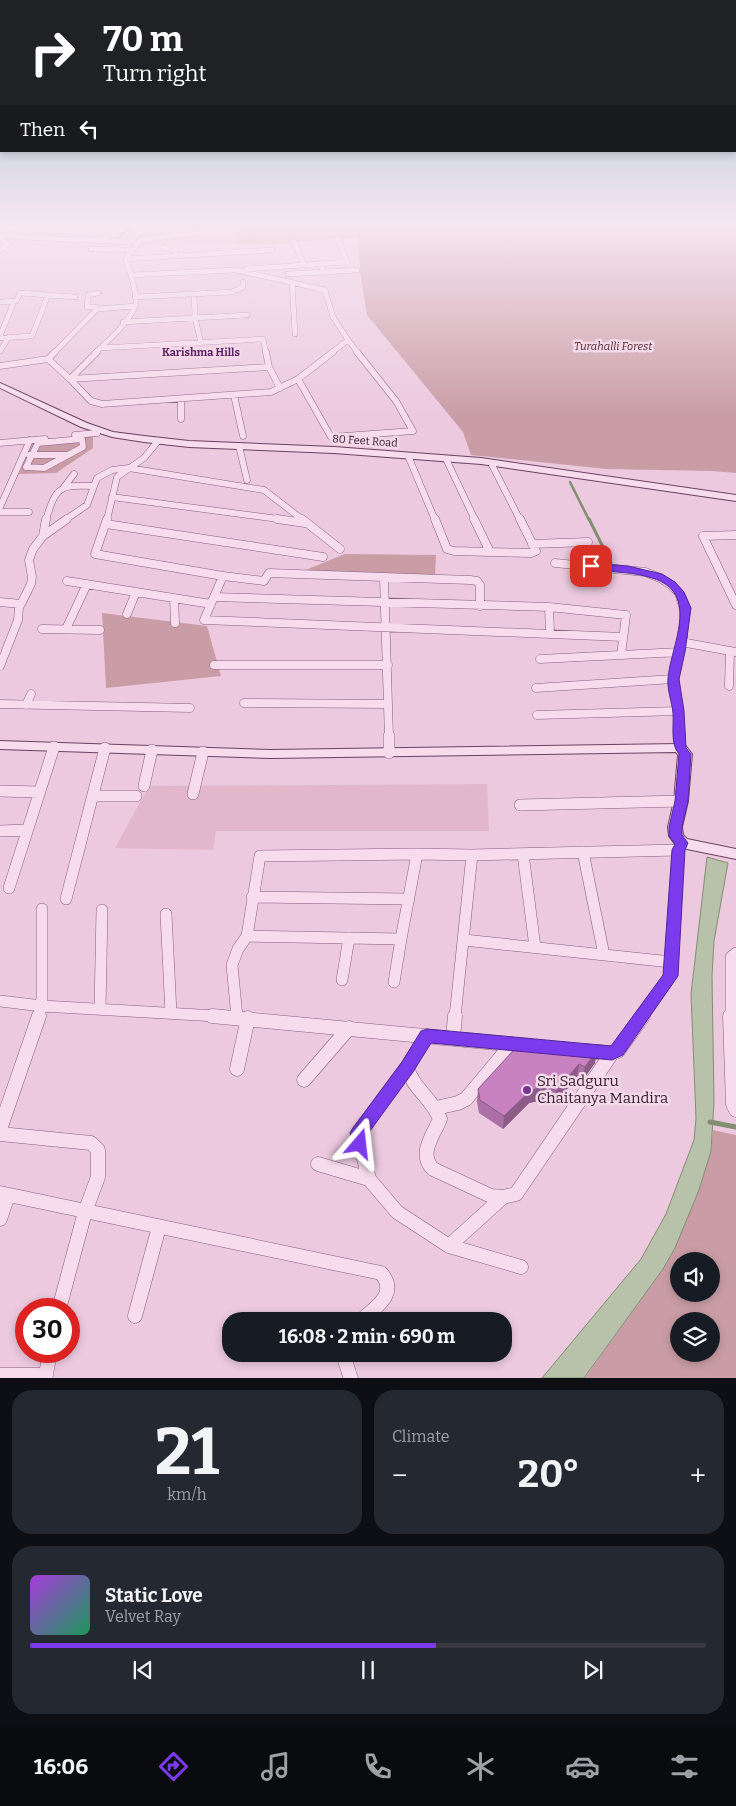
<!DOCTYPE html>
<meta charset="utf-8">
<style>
body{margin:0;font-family:Bitter,serif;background:#242831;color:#f1f3f6;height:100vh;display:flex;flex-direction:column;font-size:19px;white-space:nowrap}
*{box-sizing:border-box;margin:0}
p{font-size:16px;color:#9ea1a6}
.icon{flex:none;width:28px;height:28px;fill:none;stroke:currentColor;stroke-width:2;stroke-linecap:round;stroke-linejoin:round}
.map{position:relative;height:1378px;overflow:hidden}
.details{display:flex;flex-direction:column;gap:12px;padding:12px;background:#0d0f14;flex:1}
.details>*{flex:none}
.banner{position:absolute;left:0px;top:0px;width:736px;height:152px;box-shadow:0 2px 8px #0003;background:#202124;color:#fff;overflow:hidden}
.buttons{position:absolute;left:670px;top:1252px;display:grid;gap:10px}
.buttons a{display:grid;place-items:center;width:50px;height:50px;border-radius:50%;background:#171b24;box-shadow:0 2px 8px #0003;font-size:25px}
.speed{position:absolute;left:15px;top:1298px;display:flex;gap:10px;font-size:25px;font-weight:700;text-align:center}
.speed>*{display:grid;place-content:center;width:65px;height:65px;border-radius:50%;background:#171b24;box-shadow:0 2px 8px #0003;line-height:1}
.speed .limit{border:8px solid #d22;background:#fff;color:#111}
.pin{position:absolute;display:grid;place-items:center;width:42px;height:42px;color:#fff;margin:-21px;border-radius:10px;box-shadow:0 2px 8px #0006}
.me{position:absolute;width:55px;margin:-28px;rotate:17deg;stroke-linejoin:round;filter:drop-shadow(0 0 4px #0008)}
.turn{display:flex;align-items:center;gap:18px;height:105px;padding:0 20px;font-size:22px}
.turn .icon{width:65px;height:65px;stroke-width:2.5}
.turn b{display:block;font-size:35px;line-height:42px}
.then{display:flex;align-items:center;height:48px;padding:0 20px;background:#0003;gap:10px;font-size:19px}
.big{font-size:38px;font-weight:700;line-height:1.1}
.details .card{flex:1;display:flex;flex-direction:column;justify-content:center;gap:8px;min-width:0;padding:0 18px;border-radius:20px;background:#242831}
.details .dial{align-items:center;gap:0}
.dial b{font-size:65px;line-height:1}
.song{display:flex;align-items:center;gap:15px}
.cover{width:60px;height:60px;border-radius:8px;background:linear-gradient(135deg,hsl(280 70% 55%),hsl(150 70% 35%))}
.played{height:5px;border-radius:2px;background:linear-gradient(90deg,#7c3aed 60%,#363941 60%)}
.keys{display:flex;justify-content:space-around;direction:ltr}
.heat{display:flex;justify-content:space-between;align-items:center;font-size:28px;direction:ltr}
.details .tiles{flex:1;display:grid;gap:12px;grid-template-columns:1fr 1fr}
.card:last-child{grid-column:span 2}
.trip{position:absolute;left:222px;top:1312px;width:290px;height:50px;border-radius:20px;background:#171b24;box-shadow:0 2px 8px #0003;font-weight:700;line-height:50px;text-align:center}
.tabs{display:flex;height:80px;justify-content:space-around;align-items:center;background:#090b0e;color:#9ea1a6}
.tabs .icon{width:35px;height:35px}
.tabs .selected{color:#7c3aed}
.tabs b{font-size:22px;color:#f1f3f6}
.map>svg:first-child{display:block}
.farmland{fill:#e2b7cb}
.green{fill:#ca9da6;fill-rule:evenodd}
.water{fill:#b8c1aa;stroke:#828f70}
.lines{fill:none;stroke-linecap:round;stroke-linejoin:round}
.stream-far3{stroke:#828f70;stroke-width:2}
.stream-far2{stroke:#828f70;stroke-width:2.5}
.stream-far1{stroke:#828f70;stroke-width:3}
.stream{stroke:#828f70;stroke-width:5}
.street-far4-casing{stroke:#885f7f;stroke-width:5.5}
.street-far3-casing{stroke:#885f7f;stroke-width:7}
.street-far2-casing{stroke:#885f7f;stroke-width:9}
.street-far1-casing{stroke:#885f7f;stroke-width:12}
.street-casing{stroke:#885f7f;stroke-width:15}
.secondary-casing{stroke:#6a4262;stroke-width:2}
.street-far4{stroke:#f7dced;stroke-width:5}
.street-far3{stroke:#f7dced;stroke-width:6}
.street-far2{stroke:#f7dced;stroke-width:8}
.street-far1{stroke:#f7dced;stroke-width:11}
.street{stroke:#f7dced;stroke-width:14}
.secondary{fill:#f7dced;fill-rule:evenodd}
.wall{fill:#ac70a6}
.shaded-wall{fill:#8c5b87}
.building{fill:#c882c1;stroke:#8c5b87}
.route{fill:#7c3aed;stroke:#51269a}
.poi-dot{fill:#743294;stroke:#f4d9e9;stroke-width:2}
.labels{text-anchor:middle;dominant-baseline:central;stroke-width:5;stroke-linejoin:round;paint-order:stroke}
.far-park-label{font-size:11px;font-style:italic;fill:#55292c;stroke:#f4d9e9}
.far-neighbourhood-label{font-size:11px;font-weight:bold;fill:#5d2363;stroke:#f4d9e9}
.far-street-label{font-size:11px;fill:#392135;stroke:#f4d9e9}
.near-poi-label{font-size:15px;fill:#392135;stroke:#f4d9e9;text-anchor:start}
</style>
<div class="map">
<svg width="736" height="1379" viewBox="0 0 736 1379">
<rect width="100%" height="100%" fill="#ecc9df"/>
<path class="farmland" d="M156,223H238L235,244H134Z
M487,784L489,831H216L213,850L115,848L149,786Z"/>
<path class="green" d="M238,223H736V473L712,471L606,469L471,455L463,432L367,315L361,278L357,237L275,244H235Z
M93,436V448L56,473L19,474L32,442Z
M345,554L436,555L435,576L303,571Z
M102,613L207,626L221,676L106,688Z
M713,1130L736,1135V1378L584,1379L663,1269L675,1248L711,1151ZM679,1261H711V1294H679ZM679,1321H711V1354H679Z"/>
<path class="water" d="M707,857L728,863L714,941L712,976L714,1102L711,1151L699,1190L675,1248L663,1269L584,1378H542L641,1259L666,1214L694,1140L696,1118L691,994Z"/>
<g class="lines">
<path class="stream-far3" d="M115,241L135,223"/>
<path class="stream-far2" d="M570,482L589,520"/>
<path class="stream-far1" d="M589,519L611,563"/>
<path class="stream" d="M710,1122L736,1127"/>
<g class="street-far4-casing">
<path id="street-far4" d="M73,226L90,227
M0,228L83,232
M0,236L129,242L151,223
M0,240L8,243L1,250
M100,241L121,223
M294,242L304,264
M164,248L175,250L177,256
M91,249L131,250
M126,259L272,250
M320,263L324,272L357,270
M246,269L347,262L338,239
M288,274L324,272
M131,275L126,259L140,240L197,233L204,226
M292,282L295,334
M194,294L195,318L201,343
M135,297L232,292L243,287V282
M0,302L16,301L20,293L75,297
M97,309L96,307H87L88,295L98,293
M123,322L247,315
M0,336L14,302
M0,338L32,336L48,295
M348,340L358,353
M100,348L263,339L266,353
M0,351L9,337
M54,353L97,309L135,306
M95,353C107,342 133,319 136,303C137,294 133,284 131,275L236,270L325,290L333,317L348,340
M331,353L348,340"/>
</g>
<g class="street-far3-casing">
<path id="street-far3" d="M97,352L70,379L91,401L102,404L271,392L298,379
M266,352L269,367L280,388
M48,359L55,352
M0,366L48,359L70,379L269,367
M298,379L331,437L413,431L396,401L357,352
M298,379L333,352
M234,395L243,436
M181,400V419
M75,435L97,433
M82,439L83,447L44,468L26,467L38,443Z
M0,443L45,439
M239,446L247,480
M29,455H66
M409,458L435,520
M447,461L475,520
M492,465L520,520
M64,487L74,474
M112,497L286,520
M0,507L30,440
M0,512H29
M46,520C56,486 60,485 94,486
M65,520L87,505L97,478L112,470L129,468L264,490L303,520
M107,520L117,477L144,458L158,441"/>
</g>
<g class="street-far2-casing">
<path id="street-far2" d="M107,519L95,554L223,576L204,620L623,637
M277,519L305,523
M302,519L340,549
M435,519L447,549L454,551L490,552L474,519
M106,524L323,557
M736,535L703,536L736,605
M43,536L46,519
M532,544L588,542
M490,552L531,553L536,551L520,519
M555,563L645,572L660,578L671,585L679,593L685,613L683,638L674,683L679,710L680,737
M223,576L264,581L269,573L470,580L477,581L480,585V606
M384,578L389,737
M67,581L211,604
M214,597L549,607L626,615L621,655L680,652
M174,598L175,623
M0,602L21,604
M549,607L550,633
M127,614L136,592
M42,629L100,630
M66,629L87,584
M681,642L736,652
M540,659L621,655
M214,665H388
M0,666L18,620L19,608L31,584L32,577L29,560L33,549L43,536L67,519
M729,686L730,651
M536,688L673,679
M244,703L388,704
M0,704L190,708
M26,705L31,694
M537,715L679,711"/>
</g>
<g class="street-far1-casing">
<path id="street-far1" d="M389,736V753
M680,736V748
M144,786L152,750
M0,791L39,792
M193,794L203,752
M93,796H136
M520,805L681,801
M0,831L27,830
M583,852L604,955
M523,854L535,947
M9,888L54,747
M252,897L409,899
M66,899L105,748
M166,914L171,1013
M247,936L260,856L417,854
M464,940L671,962
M342,980L349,938
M394,982L401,939
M0,1001L42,1006L234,1017
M100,1009L102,910
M38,1017L42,1006V909
M237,1017L232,965L238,949L247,936L401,939L417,854L472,855L678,850
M455,1017L472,855
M642,1017L670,977L678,850L682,843
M731,1017V957L736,953"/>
</g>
<g class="street-casing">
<path id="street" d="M212,1016L530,1046
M730,1016L733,1104L736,1110
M427,1036L407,1067C412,1088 433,1099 440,1119C433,1136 418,1154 433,1169L491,1196L503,1197L516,1194L612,1053L618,1051L643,1016
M453,1038L455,1016
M585,1051L612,1053
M407,1067L358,1133L369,1179L397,1212L449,1246
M237,1069L248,1018
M304,1080L349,1028
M436,1108L458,1103L466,1099L512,1044
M0,1129L39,1016
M0,1134L91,1143L98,1150V1177L85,1212L59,1309
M318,1164L369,1179
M0,1193L381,1273C399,1294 375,1308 360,1321
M503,1197L449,1246L521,1267
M0,1219L8,1195
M135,1316L159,1227
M343,1354L351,1379
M0,1375H46L50,1351"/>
</g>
<g class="secondary-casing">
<path id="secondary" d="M0,383L87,423L113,432L144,436L189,441L334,447L481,458L736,495V501L481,464L334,453L189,447L144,442L112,437L81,427L0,388Z
M0,741L270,750L680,744L685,745L692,754L688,801L682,827L683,835L687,839L736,849V859L677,847L669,836L668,827L674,801L678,755L676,752L270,758L0,749Z"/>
</g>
<use href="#street-far4" class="street-far4"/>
<use href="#street-far3" class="street-far3"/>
<use href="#street-far2" class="street-far2"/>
<use href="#street-far1" class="street-far1"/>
<use href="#street" class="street"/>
<use href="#secondary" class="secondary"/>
</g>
<path class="wall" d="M523,1040L595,1063L582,1081L577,1077L554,1105L546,1099L529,1103L503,1129L479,1113L477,1102L478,1089Z"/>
<path class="shaded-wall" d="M597,1050L595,1063L582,1081L585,1067Z
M579,1064L577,1077L554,1105L556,1091Z
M548,1086L546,1099L529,1103L503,1129L504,1116L531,1090Z"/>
<path class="building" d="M523,1040L597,1050L585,1067L579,1064L556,1091L548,1086L531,1090L504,1116L480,1100L478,1089Z"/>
<linearGradient id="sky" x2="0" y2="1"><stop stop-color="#95b9cf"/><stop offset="0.54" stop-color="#f6e7f1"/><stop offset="1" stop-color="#f6e7f1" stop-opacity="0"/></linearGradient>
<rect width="736" height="416" fill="url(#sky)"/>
<path class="route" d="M591,563L628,566L662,574L675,582L684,592L691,608L685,652L679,679L684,711L686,748L691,754L688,801L682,827V835L688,843L685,850L678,976L623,1055L612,1060L431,1043L413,1072L367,1135L369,1144L366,1149L360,1152L354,1149L350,1133L353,1128L402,1062L421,1031L427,1029L611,1046L663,975L672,850L675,844L669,836V827L675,801L679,754C670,744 674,726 673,713C672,702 667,690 668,679C670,647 702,593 652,578C631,571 609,573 588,568L586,566Z"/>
<circle class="poi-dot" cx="527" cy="1090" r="5"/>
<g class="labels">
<g class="far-park-label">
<text x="613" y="346">Turahalli Forest</text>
</g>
<g class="far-neighbourhood-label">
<text x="201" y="352">Karishma Hills</text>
</g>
<g class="far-street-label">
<text transform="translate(365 441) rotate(4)">80 Feet Road</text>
</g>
<g class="near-poi-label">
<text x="537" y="1081">Sri Sadguru<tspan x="537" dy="17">Chaitanya Mandira</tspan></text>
</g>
</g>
</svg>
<div class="buttons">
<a><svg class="icon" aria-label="sound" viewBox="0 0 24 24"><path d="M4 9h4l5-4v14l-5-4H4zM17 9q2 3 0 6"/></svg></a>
<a><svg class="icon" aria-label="layers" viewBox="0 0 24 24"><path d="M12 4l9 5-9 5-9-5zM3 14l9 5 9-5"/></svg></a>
</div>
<div class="speed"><div class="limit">30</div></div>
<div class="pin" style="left:591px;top:566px;background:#d93025"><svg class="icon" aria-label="arrive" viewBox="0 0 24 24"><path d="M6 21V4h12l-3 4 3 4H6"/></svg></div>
<svg class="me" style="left:360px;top:1144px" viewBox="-20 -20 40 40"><path d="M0-17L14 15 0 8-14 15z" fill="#7c3aed" stroke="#fff" stroke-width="4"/></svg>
<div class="trip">16:08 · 2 min · 690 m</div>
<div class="banner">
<div class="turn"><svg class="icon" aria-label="right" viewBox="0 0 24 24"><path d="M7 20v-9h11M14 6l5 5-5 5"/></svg><div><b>70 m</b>Turn right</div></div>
<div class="then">Then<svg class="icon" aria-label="left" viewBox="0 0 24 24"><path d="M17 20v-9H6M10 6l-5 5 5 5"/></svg></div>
</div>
</div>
<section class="details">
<div class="tiles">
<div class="card dial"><b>21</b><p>km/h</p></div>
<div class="card"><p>Climate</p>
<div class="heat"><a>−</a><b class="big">20°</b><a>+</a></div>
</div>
<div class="card">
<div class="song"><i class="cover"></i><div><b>Static Love</b><p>Velvet Ray</p></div></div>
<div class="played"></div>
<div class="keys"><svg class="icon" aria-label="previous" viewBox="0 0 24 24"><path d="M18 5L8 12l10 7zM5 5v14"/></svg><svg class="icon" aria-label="pause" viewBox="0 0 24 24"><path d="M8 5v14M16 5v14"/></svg><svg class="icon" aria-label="next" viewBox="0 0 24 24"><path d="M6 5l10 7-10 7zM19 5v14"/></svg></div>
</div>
</div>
</section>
<nav class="tabs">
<b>16:06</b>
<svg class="icon selected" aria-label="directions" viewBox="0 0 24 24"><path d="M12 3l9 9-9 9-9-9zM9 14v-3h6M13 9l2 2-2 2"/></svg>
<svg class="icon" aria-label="music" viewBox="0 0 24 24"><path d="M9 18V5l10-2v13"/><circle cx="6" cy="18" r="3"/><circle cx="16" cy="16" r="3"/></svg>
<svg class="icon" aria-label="phone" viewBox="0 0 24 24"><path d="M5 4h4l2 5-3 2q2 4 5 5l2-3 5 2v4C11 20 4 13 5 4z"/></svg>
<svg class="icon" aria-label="climate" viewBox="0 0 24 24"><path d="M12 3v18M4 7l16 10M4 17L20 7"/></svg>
<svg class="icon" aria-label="car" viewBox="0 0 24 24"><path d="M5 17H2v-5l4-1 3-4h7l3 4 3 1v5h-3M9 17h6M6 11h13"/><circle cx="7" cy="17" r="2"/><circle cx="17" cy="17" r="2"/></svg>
<svg class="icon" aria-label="filters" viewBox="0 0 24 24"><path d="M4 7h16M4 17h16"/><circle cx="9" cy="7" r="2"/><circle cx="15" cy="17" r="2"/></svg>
</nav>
